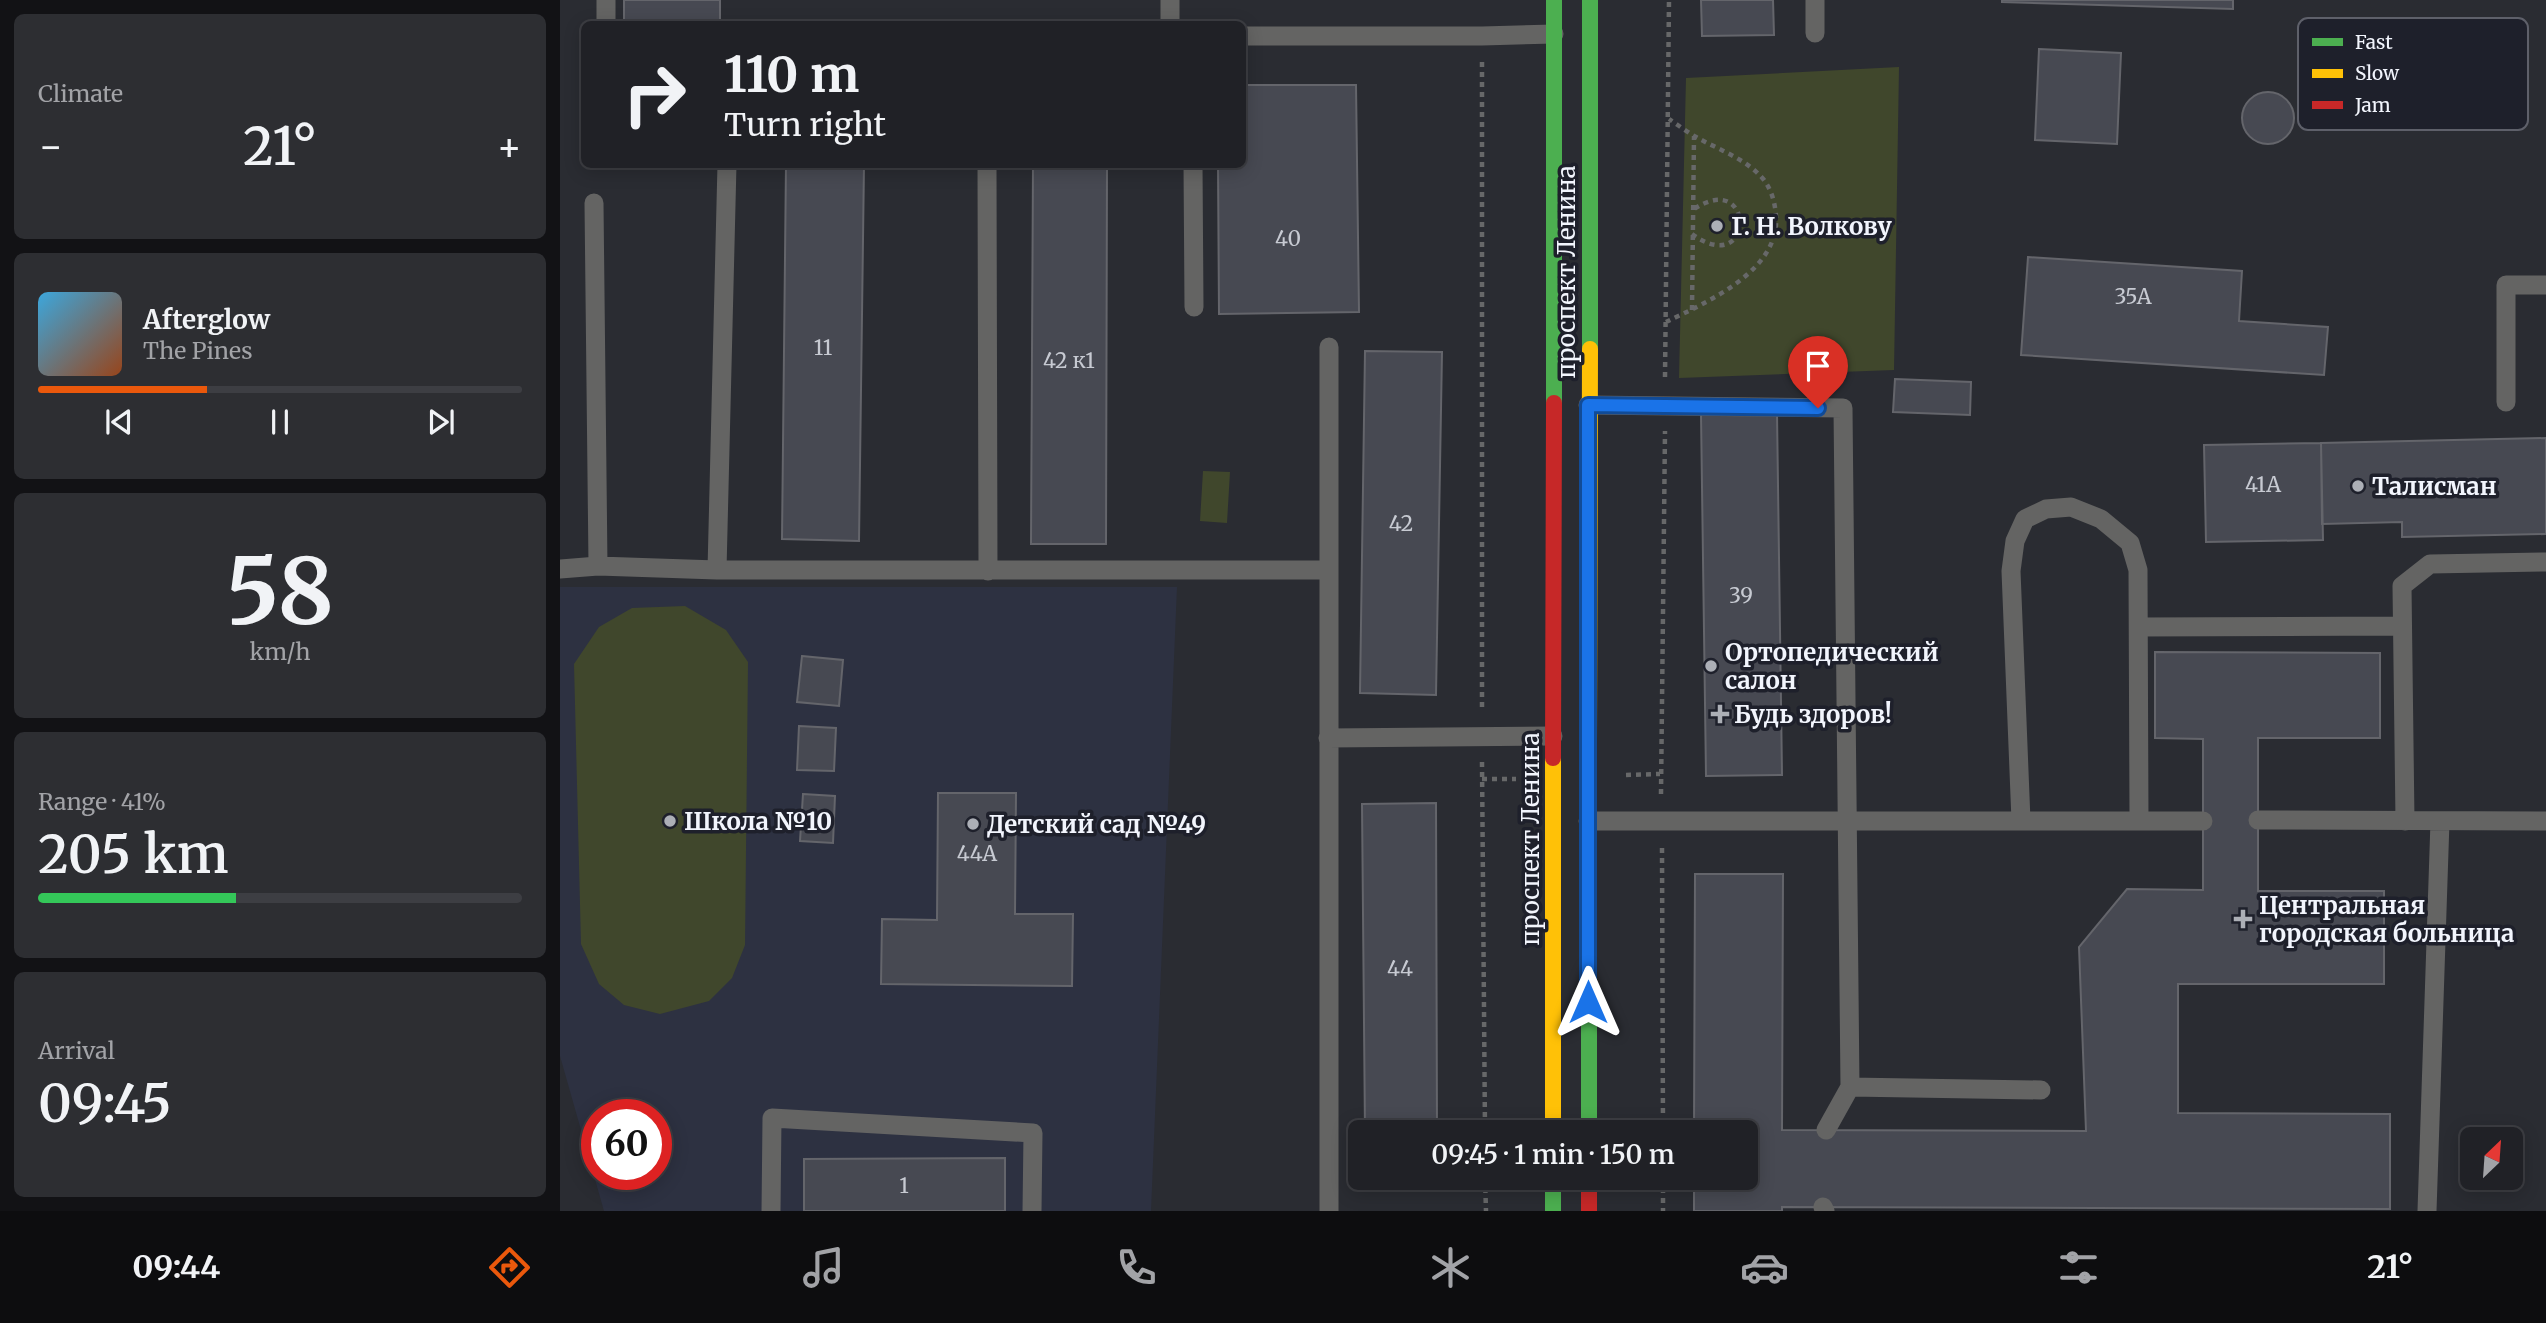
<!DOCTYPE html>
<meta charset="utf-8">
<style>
body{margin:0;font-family:Merriweather,serif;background:#2d2e32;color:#f1f3f6;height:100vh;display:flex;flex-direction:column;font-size:26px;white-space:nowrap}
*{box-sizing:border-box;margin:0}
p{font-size:23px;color:#a2a3a7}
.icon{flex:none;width:38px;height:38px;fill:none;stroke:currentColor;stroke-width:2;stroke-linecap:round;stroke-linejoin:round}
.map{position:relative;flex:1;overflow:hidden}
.details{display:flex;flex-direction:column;gap:14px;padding:14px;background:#121215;width:560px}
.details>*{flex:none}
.guide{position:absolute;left:21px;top:21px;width:665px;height:147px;border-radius:10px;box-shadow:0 4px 18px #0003,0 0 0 2px #3d3e43;background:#202126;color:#f1f3f6;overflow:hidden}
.needle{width:46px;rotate:25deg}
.buttons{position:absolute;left:1900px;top:1127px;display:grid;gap:14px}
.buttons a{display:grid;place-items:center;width:63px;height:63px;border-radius:10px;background:#202126;box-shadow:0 4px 18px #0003,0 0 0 2px #3d3e43;font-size:35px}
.speed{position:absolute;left:21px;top:1099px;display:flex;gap:14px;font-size:35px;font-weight:700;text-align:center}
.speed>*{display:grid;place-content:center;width:91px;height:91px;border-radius:50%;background:#202126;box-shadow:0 4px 18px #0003,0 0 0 2px #3d3e43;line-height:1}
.speed .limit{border:10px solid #d22;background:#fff;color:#111}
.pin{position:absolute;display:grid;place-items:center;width:60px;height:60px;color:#fff;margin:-72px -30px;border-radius:50% 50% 50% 0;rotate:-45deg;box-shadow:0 0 7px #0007}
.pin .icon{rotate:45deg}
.me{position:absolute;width:77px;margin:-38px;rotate:0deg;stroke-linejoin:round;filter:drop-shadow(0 0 5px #0008)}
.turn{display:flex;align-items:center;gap:24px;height:147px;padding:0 28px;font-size:32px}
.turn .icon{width:91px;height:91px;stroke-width:2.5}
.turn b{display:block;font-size:49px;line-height:60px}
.big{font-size:52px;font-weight:600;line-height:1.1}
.details .card{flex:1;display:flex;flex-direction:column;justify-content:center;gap:10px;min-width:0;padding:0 24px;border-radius:10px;background:#2d2e32}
.details .dial{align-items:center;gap:0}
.dial b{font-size:91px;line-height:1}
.song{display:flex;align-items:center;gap:21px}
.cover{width:84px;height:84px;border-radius:10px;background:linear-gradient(135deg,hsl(200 70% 55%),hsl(20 70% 35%))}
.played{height:7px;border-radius:4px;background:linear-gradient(90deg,#ea580c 35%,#3d3e43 35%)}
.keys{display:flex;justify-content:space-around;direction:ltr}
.heat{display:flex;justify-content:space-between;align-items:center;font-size:38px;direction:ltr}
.charge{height:10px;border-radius:5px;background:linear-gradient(90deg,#34c759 41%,#3d3e43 0)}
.trip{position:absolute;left:788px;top:1120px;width:410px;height:70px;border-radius:10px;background:#202126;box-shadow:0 4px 18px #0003,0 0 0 2px #3d3e43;font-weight:600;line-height:70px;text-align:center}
.menu{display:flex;height:112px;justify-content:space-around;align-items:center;background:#0d0d0f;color:#a2a3a7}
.menu .icon{width:49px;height:49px}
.menu .selected{color:#ea580c}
.menu b{font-size:32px;color:#f1f3f6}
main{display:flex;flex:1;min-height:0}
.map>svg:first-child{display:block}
.built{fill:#2d3141;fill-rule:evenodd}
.green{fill:#40472c}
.building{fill:#474952;stroke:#64656b;stroke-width:2}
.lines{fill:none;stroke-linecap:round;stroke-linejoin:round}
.path{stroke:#676869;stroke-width:4.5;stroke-dasharray:5 5;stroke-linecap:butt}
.lane{stroke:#646463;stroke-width:19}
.fast{stroke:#4caf50;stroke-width:16}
.slow{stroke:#ffc107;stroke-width:16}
.jam{stroke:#c62828;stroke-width:16}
.route-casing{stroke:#114b97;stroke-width:18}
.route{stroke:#1a73e8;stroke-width:12}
.poi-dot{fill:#acafb6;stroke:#1e202b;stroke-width:2.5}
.labels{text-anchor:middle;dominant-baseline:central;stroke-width:7;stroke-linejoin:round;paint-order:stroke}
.number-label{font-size:21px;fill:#c7cad2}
.poi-label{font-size:24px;font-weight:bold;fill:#f2f5fd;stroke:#1e202b;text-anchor:start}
.street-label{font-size:24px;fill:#f2f5fd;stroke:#1e202b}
.key{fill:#1e202b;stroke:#5e606a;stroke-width:2}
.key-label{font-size:19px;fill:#f2f5fd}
</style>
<main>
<section class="details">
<div class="card"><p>Climate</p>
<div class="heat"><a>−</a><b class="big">21°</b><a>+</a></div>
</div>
<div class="card">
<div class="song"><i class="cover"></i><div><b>Afterglow</b><p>The Pines</p></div></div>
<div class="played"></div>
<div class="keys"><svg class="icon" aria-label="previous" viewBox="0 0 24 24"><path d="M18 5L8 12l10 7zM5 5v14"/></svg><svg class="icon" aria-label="pause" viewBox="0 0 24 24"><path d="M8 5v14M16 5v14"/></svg><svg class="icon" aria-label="next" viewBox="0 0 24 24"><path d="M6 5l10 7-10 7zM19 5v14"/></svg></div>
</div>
<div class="card dial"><b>58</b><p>km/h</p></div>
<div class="card"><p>Range · 41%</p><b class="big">205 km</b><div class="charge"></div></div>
<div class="card"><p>Arrival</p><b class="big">09:45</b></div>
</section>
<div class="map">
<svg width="1986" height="1211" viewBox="0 0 1986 1211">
<rect width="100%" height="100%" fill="#2a2c32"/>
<path class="built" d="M0,587H617L591,1211H44L0,1056ZM37,1115H96V1174H37Z"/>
<path class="green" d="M1339,67L1334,370L1119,378L1126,78Z
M643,471L670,472L667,523L640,521Z
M125,606L166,630L188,662L185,945L172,978L149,1001L100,1014L64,1005L39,984L21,944L14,664L39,627L72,608Z"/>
<path class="building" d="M64,0H160V24H64Z
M1141,0H1213L1214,35L1142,36Z
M1442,0H1673V9L1442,2Z
M1479,49L1561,53L1557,144L1475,140Z
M682,85H796L799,312L659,314L658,164H682Z
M1682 118a26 26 0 1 1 52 0a26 26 0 1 1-52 0Z
M226,164H304L299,541L222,539Z
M473,164L547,165L546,544H471Z
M1468,257L1682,271L1679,321L1768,327L1764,375L1461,355Z
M805,351L882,352L876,695L800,693Z
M1335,379L1411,382L1410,415L1333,412Z
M1217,413L1222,775L1146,776L1141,414Z
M1986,438V534L1842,537V522L1762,524L1761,443Z
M1761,443L1763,540L1646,542L1644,445Z
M1595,652L1820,653V738H1698V891H1824V984H1618V1113L1830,1114V1209L1222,1207V1211H1134V1178H1185V1132H1134L1135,874H1223L1222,1130L1526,1131L1519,947L1567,889L1643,890V739L1595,738Z
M242,656L283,660L279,706L237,702Z
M239,726L276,728L274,771L237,770Z
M378,793H456L455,914H513L512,986L321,984L322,919L377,920Z
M243,794L275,796L273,843L240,841Z
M876,803L877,1132H805L802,804Z
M445,1158V1211H244V1159Z"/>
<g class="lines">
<path class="path" d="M922,62V708
M1132,234C1195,280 1196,168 1134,209
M1132,310L1134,136
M1106,322C1147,302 1220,271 1216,216C1215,203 1212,191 1204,180C1187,159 1159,150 1136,137C1127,132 1118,125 1109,119
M1105,377L1109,0
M922,762L925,1132
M1066,775L1100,774
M922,779H956
M1101,794L1105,431
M1102,848L1103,1132
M925,1178L926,1211
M1103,1178V1211"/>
<path class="lane" d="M46,24V0
M610,24V0
M1255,33V0
M682,36H922L994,34
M427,164L428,571
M633,164L634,307
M34,203L38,566
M1946,402V285H1986
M1028,405L1283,408L1290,1087L1481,1090
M0,569L38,566L157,570H767
M157,570L167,164
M1579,627L1842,626
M768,738L993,736
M1698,820L1986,821
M1028,821H1643
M1461,821L1451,571L1455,541L1465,519L1486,509L1511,507L1541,519L1570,543L1578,570L1579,820
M1845,821L1842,586L1870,564L1986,562
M1266,1130L1290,1087
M1263,1207L1265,1211
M211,1211L212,1118L473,1133L472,1211
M769,1211V347
M1867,1211L1880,821"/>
<path class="fast" d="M1030,349V0
M994,403V0
M1029,1132V745
M993,1178V1211"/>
<path class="slow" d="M1029,745L1030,349
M993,1132V758"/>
<path class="jam" d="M993,758L994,403
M1029,1178V1211"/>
</g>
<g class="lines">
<g class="route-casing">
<path id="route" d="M1028,1002V405L1258,408"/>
</g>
<use href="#route" class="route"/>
</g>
<g class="poi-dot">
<circle cx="1157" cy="226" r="7"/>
<circle cx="1798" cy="486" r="7"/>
<circle cx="1151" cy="666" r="7"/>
<path d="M1156.5 703.5h7v7h7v7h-7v7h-7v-7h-7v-7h7z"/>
<circle cx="110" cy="821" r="7"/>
<circle cx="413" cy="824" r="7"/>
<path d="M1679.5 908.5h7v7h7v7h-7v7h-7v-7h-7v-7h7z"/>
</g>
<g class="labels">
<g class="number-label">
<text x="728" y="238">40</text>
<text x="1573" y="296">35А</text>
<text x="263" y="347">11</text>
<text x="509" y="360">42 к1</text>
<text x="1703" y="484">41А</text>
<text x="841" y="523">42</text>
<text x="1181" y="595">39</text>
<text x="417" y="853">44А</text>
<text x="840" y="968">44</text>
<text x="344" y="1185">1</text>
</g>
<g class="poi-label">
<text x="1171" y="226">Г. Н. Волкову</text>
<text x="1812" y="486">Талисман</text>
<text x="1165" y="652">Ортопедический<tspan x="1165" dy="28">салон</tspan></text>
<text x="1174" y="714">Будь здоров!</text>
<text x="124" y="821">Школа №10</text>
<text x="427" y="824">Детский сад №49</text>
<text x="1699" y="905">Центральная<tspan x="1699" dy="28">городская больница</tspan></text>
</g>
<g class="street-label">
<text transform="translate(1006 272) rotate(-90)">проспект Ленина</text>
<text transform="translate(970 839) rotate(-90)">проспект Ленина</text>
</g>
</g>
<rect x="1738" y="18" width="230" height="112" rx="10" class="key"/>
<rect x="1752" y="38" width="31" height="8" fill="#4caf50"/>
<rect x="1752" y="69" width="31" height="9" fill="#ffc107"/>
<rect x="1752" y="101" width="31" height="8" fill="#c62828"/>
<g class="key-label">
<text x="1795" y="49">Fast</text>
<text x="1795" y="80">Slow</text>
<text x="1795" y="112">Jam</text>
</g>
</svg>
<div class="buttons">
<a><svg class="needle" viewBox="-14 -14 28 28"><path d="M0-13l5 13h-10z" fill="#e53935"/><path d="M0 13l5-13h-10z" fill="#a2a3a7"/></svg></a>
</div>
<div class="speed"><div class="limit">60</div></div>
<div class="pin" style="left:1258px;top:408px;background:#d93025"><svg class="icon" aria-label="arrive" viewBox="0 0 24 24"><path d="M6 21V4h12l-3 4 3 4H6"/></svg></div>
<svg class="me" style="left:1028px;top:1002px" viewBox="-20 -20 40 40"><path d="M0-17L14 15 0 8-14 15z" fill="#1a73e8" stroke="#fff" stroke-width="4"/></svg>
<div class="trip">09:45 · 1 min · 150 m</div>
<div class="guide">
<div class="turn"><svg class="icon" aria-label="right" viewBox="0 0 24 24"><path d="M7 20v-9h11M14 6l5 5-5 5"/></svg><div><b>110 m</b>Turn right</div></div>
</div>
</div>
</main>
<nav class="menu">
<b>09:44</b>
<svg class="icon selected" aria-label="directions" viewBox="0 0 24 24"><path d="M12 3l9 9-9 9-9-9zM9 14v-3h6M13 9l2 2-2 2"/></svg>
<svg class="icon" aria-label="music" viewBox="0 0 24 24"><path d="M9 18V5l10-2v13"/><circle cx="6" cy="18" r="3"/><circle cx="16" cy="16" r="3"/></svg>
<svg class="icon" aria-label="phone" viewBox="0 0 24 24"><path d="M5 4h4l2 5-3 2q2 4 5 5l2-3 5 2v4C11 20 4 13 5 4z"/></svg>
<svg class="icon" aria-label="climate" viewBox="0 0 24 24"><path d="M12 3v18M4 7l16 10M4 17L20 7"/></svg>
<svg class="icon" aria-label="car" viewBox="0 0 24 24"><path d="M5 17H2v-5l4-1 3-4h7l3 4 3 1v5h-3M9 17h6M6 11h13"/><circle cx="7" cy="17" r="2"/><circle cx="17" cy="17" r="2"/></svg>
<svg class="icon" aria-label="filters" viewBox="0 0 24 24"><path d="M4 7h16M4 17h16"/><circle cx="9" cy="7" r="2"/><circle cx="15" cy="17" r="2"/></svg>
<b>21°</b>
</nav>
